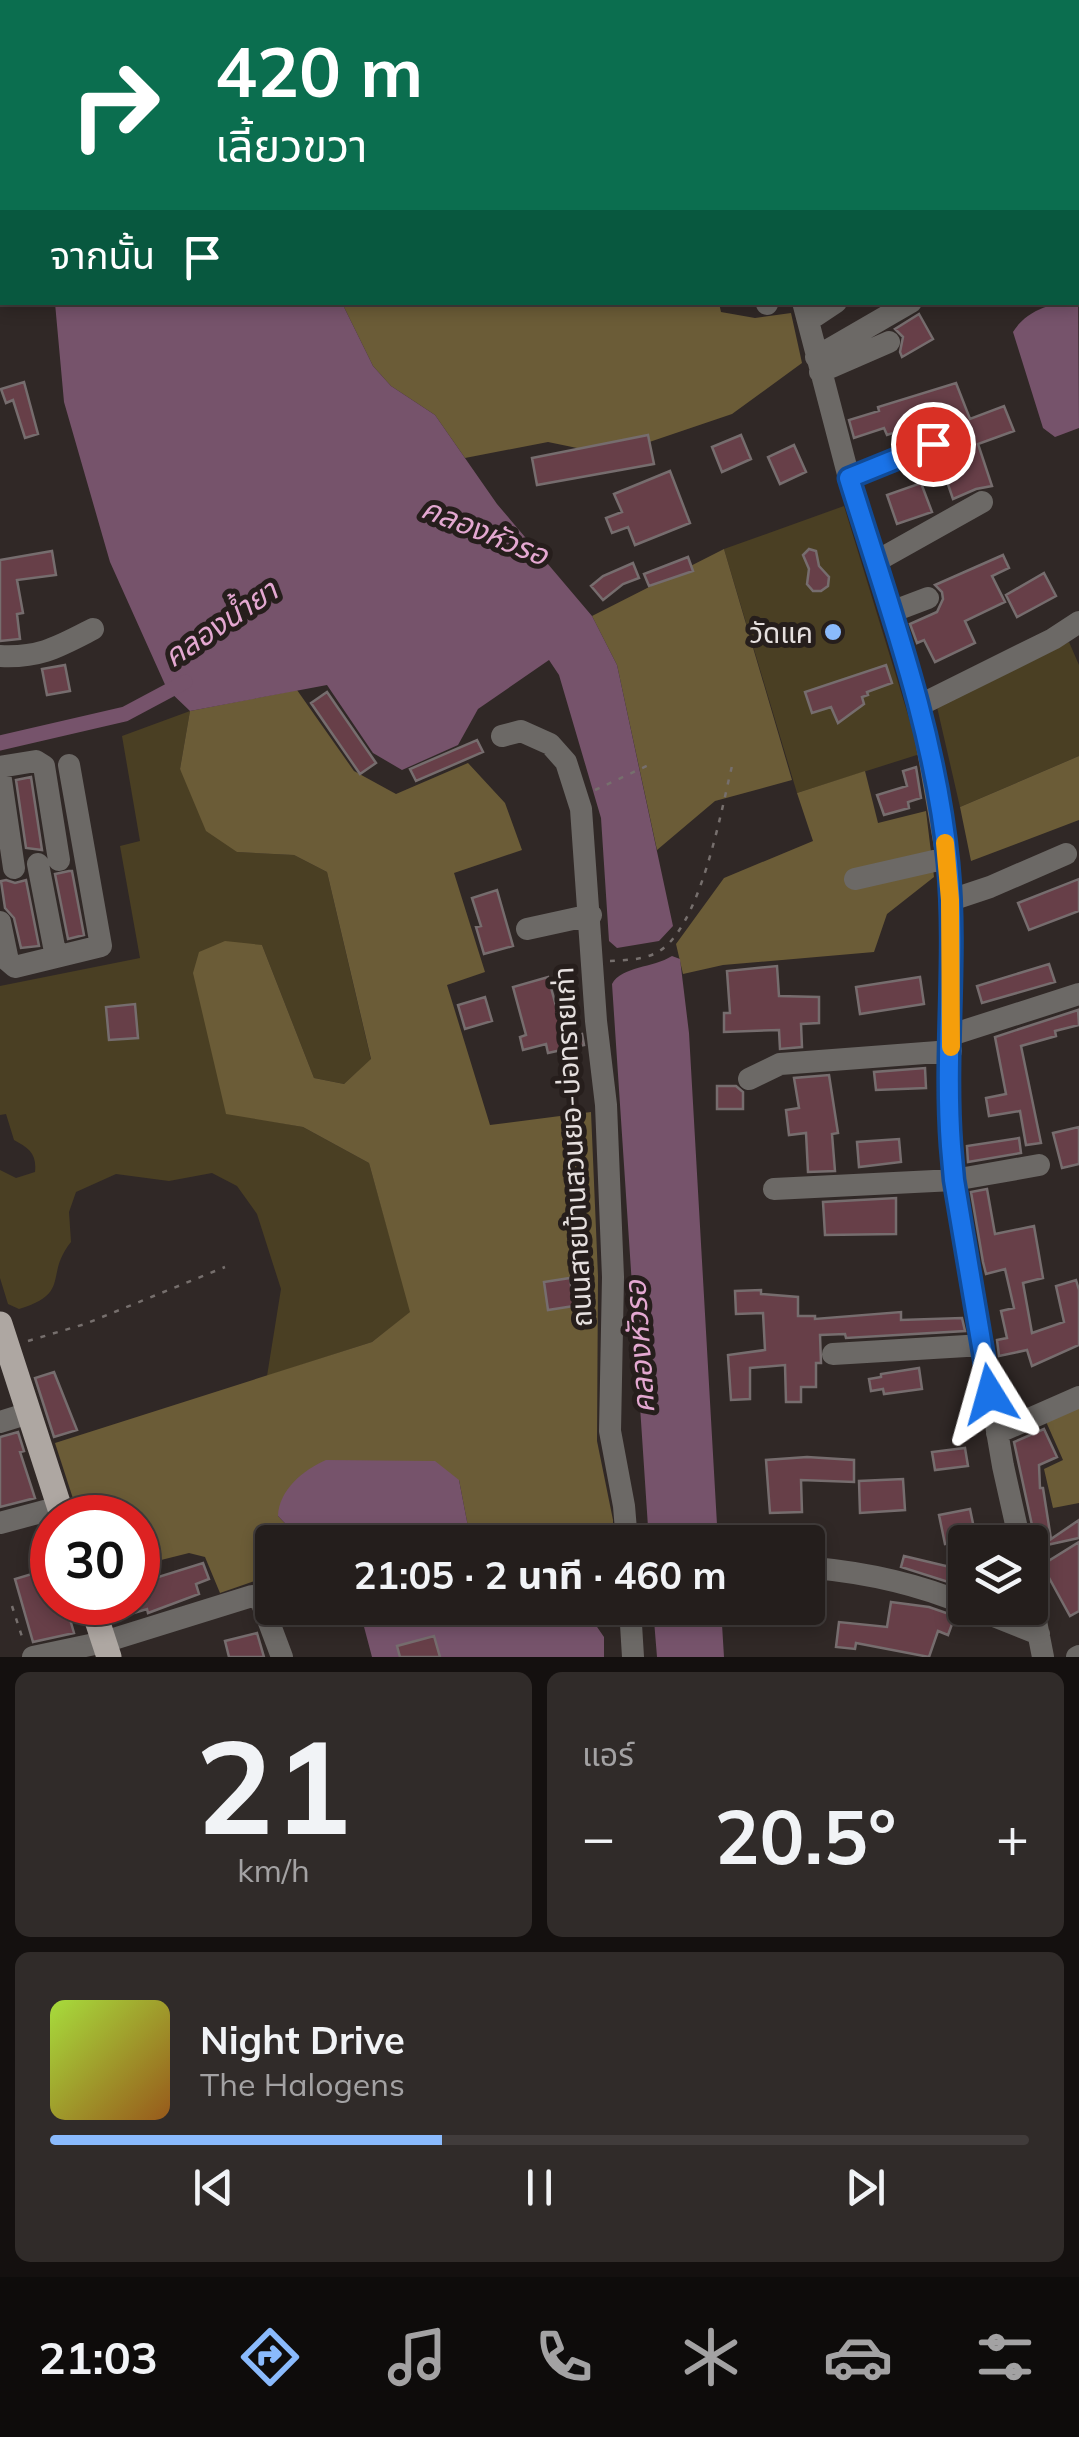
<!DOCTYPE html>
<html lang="th">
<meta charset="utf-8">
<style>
body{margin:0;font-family:Mulish,"Noto Sans Thai",sans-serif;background:#302b29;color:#f1f3f6;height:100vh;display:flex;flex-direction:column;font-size:38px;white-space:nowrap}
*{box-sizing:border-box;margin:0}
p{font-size:32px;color:#a3a2a3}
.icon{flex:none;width:55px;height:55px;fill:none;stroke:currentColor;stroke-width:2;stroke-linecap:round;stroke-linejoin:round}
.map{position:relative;height:1657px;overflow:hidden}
.panel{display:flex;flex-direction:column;gap:15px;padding:15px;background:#14100f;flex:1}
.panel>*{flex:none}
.banner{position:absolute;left:0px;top:0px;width:1080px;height:305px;box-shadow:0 5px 15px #0003,0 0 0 2px #413c3b;background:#0b6e4f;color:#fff;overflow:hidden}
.fabs{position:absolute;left:948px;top:1525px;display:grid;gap:20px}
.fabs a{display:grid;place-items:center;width:100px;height:100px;border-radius:10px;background:#241e1c;box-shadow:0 5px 15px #0003,0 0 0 2px #413c3b;font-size:50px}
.speed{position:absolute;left:30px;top:1495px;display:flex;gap:20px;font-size:50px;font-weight:700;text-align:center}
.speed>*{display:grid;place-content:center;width:130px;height:130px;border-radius:50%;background:#241e1c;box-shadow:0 5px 15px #0003,0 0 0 2px #413c3b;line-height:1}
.speed .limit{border:15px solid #d22;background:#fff;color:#111}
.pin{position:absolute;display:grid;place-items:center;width:85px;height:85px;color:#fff;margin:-42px;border:5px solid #fff;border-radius:50%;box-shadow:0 2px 10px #0007}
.me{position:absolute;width:110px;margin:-55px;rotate:352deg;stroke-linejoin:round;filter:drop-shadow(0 0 8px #0008)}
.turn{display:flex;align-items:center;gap:35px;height:210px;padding:0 50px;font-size:45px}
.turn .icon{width:130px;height:130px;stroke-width:2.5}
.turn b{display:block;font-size:70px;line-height:85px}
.then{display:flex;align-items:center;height:95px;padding:0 50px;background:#0003;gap:20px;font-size:38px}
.big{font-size:75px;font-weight:700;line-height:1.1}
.panel .card{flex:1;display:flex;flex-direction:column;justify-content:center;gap:15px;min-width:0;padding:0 35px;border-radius:15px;background:#302b29}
.panel .dial{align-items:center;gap:0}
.dial b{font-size:130px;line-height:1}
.song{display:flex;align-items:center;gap:30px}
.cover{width:120px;height:120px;border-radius:15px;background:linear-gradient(135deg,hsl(80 70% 55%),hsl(30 70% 35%))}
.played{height:10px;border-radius:5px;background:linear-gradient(90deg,#8abafc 40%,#413c3b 40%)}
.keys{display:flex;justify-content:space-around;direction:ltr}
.heat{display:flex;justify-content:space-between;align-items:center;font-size:55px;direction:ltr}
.panel .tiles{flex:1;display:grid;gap:15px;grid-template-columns:1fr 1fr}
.card:last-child{grid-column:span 2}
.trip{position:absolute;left:255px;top:1525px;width:570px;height:100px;border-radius:10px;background:#241e1c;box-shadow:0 5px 15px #0003,0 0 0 2px #413c3b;font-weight:700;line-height:100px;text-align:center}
.dock{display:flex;height:160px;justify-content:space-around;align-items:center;background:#0e0c0b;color:#a3a2a3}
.dock .icon{width:70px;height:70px}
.dock .current{color:#8abafc}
.dock b{font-size:45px;color:#f1f3f6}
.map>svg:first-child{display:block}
.green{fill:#4a3f23}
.forest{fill:#6b5c37}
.water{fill:#76536b}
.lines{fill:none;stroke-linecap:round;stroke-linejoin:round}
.canal{stroke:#76536b;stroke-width:15}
.building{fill:#673f48;stroke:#766d6e;stroke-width:2.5}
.path{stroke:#766f6d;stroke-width:2.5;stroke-dasharray:5 8;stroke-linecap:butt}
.minor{stroke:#6c6966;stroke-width:22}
.major{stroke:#aea7a2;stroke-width:25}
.route-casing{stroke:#114b97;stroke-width:25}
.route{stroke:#1a73e8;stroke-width:18}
.slow{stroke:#f59e0b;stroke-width:18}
.poi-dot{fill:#8abafc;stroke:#261e1c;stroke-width:4}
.labels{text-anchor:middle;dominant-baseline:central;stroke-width:10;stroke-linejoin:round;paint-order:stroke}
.poi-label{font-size:28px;fill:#e6e0df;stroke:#261e1c;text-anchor:end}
.street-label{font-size:28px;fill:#e6e0df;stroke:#261e1c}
.water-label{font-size:30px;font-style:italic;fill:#e4a8d1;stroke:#261e1c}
</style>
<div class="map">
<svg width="1079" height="1657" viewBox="0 0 1079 1657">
<rect width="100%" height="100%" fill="#302826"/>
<path class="green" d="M844,506L920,754L797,793L724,549Z
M1069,642L1079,665V756L960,807L937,707Z
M190,711L180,769L237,852L294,855L327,872L371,1060L344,1084L314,1078L262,945L226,1113L303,1127L369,1163L411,1312L372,1342L267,1376L281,1289L257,1214L237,1186L212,1173L169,1181L116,1174L76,1192L69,1212L71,1242C44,1275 72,1293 19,1309L8,1304L0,1278V1170L16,1178L35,1172C37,1154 29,1148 14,1140L6,1114L0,1115V986L140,958L120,846L140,841L122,736Z"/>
<path class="forest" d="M342,303H719L721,312L755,318L791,313L802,363L732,414L611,455L548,442L465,458L435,415L391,386L373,366Z
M724,549L792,780L715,801L657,850L617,665L592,616Z
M297,690L354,771L396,794L468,763L505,803L522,850L454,873L485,972L447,985L490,1125L591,1112L598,1276L597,1441L613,1520V1542H471L459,1480L278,1516L303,1542H272V1575L220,1593L205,1557L189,1553L149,1563L138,1556V1518L79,1517L55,1443L372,1342L410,1312L369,1163L303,1127L226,1114L193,973L199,952L225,941L262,945L314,1078L344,1084L371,1059L327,872L294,855L237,852L206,831L180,769L190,711Z
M1079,756V820L971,861L960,807Z
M865,771L878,823L926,811L934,877L887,914L874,952L723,965L683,974L676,944L724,878L813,841L797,793Z
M1079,1401V1503L1053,1508L1044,1469L1063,1460L1044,1417Z"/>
<path class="water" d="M2,0H427L2,2V7Z
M1078,294L1079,428L1055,437L1043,428L1013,332C1027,310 1052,302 1078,302Z
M55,303H342L373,366L391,386L435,415L497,504L592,616L617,665L673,926L659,941L617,948L609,941L601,818L559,675L549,660L478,709L458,745L402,770L373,753L327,685L190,711L167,689L110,562L64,402Z
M672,956L680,959L689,1033L718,1542H649L612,984C622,966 653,968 672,956Z
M326,1460L435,1461L459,1480L471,1542H303L278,1516C279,1490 303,1470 326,1460Z
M359,1608H584L604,1637V1657H372Z
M653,1608H721L724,1657H657Z"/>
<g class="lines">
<path class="canal" d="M0,743L125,714L185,682"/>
</g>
<path class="building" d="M919,314L933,339L902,357L900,352L903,337L895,329Z
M24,382L38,434L25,438L13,400L6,403L1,389Z
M956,383L970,419L1004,406L1014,431L978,444L992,486L976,489L953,499L940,461L947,459V439L936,429L933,420L887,435L884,428L854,438L849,420L879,411L878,407Z
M648,435L654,464L537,485L532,458Z
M741,435L751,459L722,472L712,447Z
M794,445L806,472L780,484L768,457Z
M670,471L690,523L635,545L628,527L612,533L606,518L622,512L614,494Z
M921,483L932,512L897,524L887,495Z
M809,549L816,551L819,566L829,577L828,586L821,591H813L807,584L809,569L803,555Z
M52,551L56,575L17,580L23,613L17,614L20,639L0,641V560Z
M1003,555L1009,568L992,576L1005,602L965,621L975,643L935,662L924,640L917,643L910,624L937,612L943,599L942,592L935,585Z
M688,557L693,571L649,586L644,574Z
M633,563L639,578L623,584L603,600L591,586L603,576Z
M1044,573L1056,596L1017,617L1006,595Z
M65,665L70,691L47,695L42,669Z
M886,665L892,683L867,692L868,695L862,697L864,704L838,723L831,707L812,713L805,692Z
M327,692L376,763L360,774L311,703Z
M477,740L483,752L416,781L410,769Z
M916,767L921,798L908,802L909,808L884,815L877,795L907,786L903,771Z
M31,777L42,850L26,848L16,780Z
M69,871H72L84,935L68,939L55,874Z
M1079,879V911L1029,930L1018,903Z
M6,880L15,883L26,880L39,946L21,948L14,918L5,908L1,881Z
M497,890L513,946L484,954L476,927L481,926L472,898Z
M1049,964L1055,982L982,1003L977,986Z
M777,966L779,996L819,997V1023L801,1024L802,1047L780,1049L779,1030L724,1032V1013H730L727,971Z
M548,977L565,1038L582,1034L584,1045L548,1053L546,1044L523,1050L520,1037L526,1035L513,987Z
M920,977L924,1004L860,1014L856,987Z
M485,997L492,1021L465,1029L458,1005Z
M135,1004L138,1038L109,1040L106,1007Z
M1078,1010L1079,1025L1055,1031L1056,1036L1021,1046L1041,1143L1026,1145L1020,1111L989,1116L986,1098L1006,1094L995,1037Z
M925,1068L926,1088L876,1090L874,1072Z
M829,1075L838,1133L832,1134L835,1171L808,1172L806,1133L789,1135L786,1110L799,1108L794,1078Z
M717,1086H736L743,1092V1109H717Z
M1079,1127V1164L1062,1168L1053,1133Z
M1019,1138L1021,1153L968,1162L967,1146Z
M899,1139L901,1162L859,1167L857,1142Z
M987,1189L995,1234L1034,1226L1043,1278L1023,1283L1032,1333L1064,1322L1056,1286L1076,1280L1079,1290V1345L1032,1366L1027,1350L999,1356L997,1340L1007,1338L1001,1311L1014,1308L1005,1269L986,1274L983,1262L971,1192Z
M896,1198V1234L825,1235L823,1202Z
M570,1278L574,1306L548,1310L544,1282Z
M761,1290V1294L798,1297V1316H815V1319L901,1312V1320L962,1318L965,1331L846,1338L845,1334L820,1335L821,1363H816V1387H801V1402H786L785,1365L750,1368V1399L731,1400L728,1355L765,1350L763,1313L736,1314L735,1291Z
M919,1368L922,1389L884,1394L883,1389L871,1391L869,1379L881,1377V1374Z
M54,1372L77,1430L54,1437L35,1378Z
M1044,1429L1057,1457L1039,1465L1040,1488H1043L1051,1539L1079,1520V1538L1033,1548L1035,1539L1014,1442Z
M18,1432L24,1451L20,1452L35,1498L0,1507V1437Z
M965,1448L968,1466L935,1470L932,1452Z
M807,1457L854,1460V1482L801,1480L802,1512L770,1513L766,1460Z
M903,1479L905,1510L860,1513L859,1481Z
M970,1509L976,1538L945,1544L939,1515Z
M1079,1542V1611L1070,1616L1042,1565Z
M904,1556L950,1567L949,1563L965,1567L964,1587L901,1567Z
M203,1563L209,1579L196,1584L199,1594L148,1613L147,1609L114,1619L108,1602H145L139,1583Z
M52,1568V1602H65L74,1633L33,1642L15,1579Z
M891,1602L929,1607L955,1616L948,1635L938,1631L929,1657L856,1643L855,1649L836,1647L839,1622L887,1627Z
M257,1633L264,1657H229L225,1641Z
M434,1636L440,1657H400L397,1646Z"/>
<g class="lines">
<path class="path" d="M595,790L653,763
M610,961C625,960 642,960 656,953C700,931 721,811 732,766
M28,1341L85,1324L225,1267
M12,1606L24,1643"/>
<path class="minor" d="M735,0L736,2
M897,0L898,2
M963,0L964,2
M645,2L646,0
M1078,207H1079
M767,302V304
M803,302L849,478L920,705L947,858L951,900L949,1105L954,1180L1003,1466L1020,1542
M809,320L836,302
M816,357L911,302
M820,372L889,342
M849,478L933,444
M875,562L982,502
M891,612L928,598
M0,656C40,658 58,647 93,629
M920,705L1053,639L1079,622
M502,736L521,731L550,744L566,762L581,809L596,1021L606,1105L613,1277L610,1431L624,1506L627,1542
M0,767L36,761L44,766L59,860
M0,773L14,868
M38,864L56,957
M855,879L947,858
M951,900L990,887L1066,854
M0,922L8,961L15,967L101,946L69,765
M527,929L591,915
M951,1035L1079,994
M749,1079L780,1064L951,1051
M774,1189L954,1180L1039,1165
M833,1354L983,1345
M0,1422L29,1413
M997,1433L1079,1397
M0,1523L60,1507
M815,1568C868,1573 915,1583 965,1604
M1030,1591L1043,1657
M630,1608L633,1657
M974,1608L1039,1634
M33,1657L104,1642L252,1596L261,1601L282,1657
M1077,1657L1079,1656"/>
<path class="major" d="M0,1324L63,1518
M91,1602L109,1657"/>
</g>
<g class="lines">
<g class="route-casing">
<path id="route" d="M933,444L849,478C888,604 935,730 948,863C957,957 944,1052 951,1146L954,1180L990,1394"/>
</g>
<use href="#route" class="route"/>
<path class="slow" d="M945,843L950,900L951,1047"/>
</g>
<circle class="poi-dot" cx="833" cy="632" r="10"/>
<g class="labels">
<g class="poi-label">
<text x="813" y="632">วัดแค</text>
</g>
<g class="street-label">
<text transform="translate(572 1147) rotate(-93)">ถนนสายบ้านสวนยอ-บ่อทรายเก่า</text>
</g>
<g class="water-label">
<text transform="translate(485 531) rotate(22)">คลองหัวรอ</text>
<text transform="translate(220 623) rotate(-34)">คลองน้ำยา</text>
<text transform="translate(639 1347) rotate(-94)">คลองหัวรอ</text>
</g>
</g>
</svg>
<div class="fabs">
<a><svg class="icon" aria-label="layers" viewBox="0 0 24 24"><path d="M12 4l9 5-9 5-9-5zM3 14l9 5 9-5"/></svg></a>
</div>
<div class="speed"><div class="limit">30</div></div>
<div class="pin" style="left:933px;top:444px;background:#d93025"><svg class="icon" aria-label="arrive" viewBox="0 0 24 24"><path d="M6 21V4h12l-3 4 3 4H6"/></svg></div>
<svg class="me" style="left:990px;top:1394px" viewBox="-20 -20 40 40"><path d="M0-17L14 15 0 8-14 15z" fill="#1a73e8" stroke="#fff" stroke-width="4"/></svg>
<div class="trip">21:05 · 2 นาที · 460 m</div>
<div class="banner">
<div class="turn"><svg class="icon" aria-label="right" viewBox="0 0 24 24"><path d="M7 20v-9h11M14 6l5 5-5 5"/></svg><div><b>420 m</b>เลี้ยวขวา</div></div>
<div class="then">จากนั้น<svg class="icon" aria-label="arrive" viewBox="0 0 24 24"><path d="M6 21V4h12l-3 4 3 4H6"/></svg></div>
</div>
</div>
<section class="panel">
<div class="tiles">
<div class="card dial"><b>21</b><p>km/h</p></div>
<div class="card"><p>แอร์</p>
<div class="heat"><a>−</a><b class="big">20.5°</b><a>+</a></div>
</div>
<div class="card">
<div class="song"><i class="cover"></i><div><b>Night Drive</b><p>The Halogens</p></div></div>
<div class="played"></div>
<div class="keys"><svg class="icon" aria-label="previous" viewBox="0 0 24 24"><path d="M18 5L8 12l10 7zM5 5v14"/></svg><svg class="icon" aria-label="pause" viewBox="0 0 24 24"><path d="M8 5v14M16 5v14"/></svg><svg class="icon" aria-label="next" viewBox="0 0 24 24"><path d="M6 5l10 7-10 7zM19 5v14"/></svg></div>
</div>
</div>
</section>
<nav class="dock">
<b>21:03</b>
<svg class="icon current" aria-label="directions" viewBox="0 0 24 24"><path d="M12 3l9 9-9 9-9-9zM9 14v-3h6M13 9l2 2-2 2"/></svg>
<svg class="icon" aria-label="music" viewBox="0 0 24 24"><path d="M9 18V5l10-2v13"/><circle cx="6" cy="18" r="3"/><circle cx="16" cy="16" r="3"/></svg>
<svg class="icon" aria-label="phone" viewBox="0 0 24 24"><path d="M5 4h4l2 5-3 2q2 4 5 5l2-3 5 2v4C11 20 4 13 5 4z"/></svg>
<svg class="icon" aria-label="climate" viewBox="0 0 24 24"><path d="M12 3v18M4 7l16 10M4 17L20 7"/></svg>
<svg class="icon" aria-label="car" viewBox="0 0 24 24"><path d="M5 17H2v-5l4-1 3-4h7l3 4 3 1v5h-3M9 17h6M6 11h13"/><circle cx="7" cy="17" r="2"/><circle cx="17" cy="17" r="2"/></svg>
<svg class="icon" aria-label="filters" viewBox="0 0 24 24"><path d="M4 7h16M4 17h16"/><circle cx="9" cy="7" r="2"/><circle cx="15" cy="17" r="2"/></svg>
</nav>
